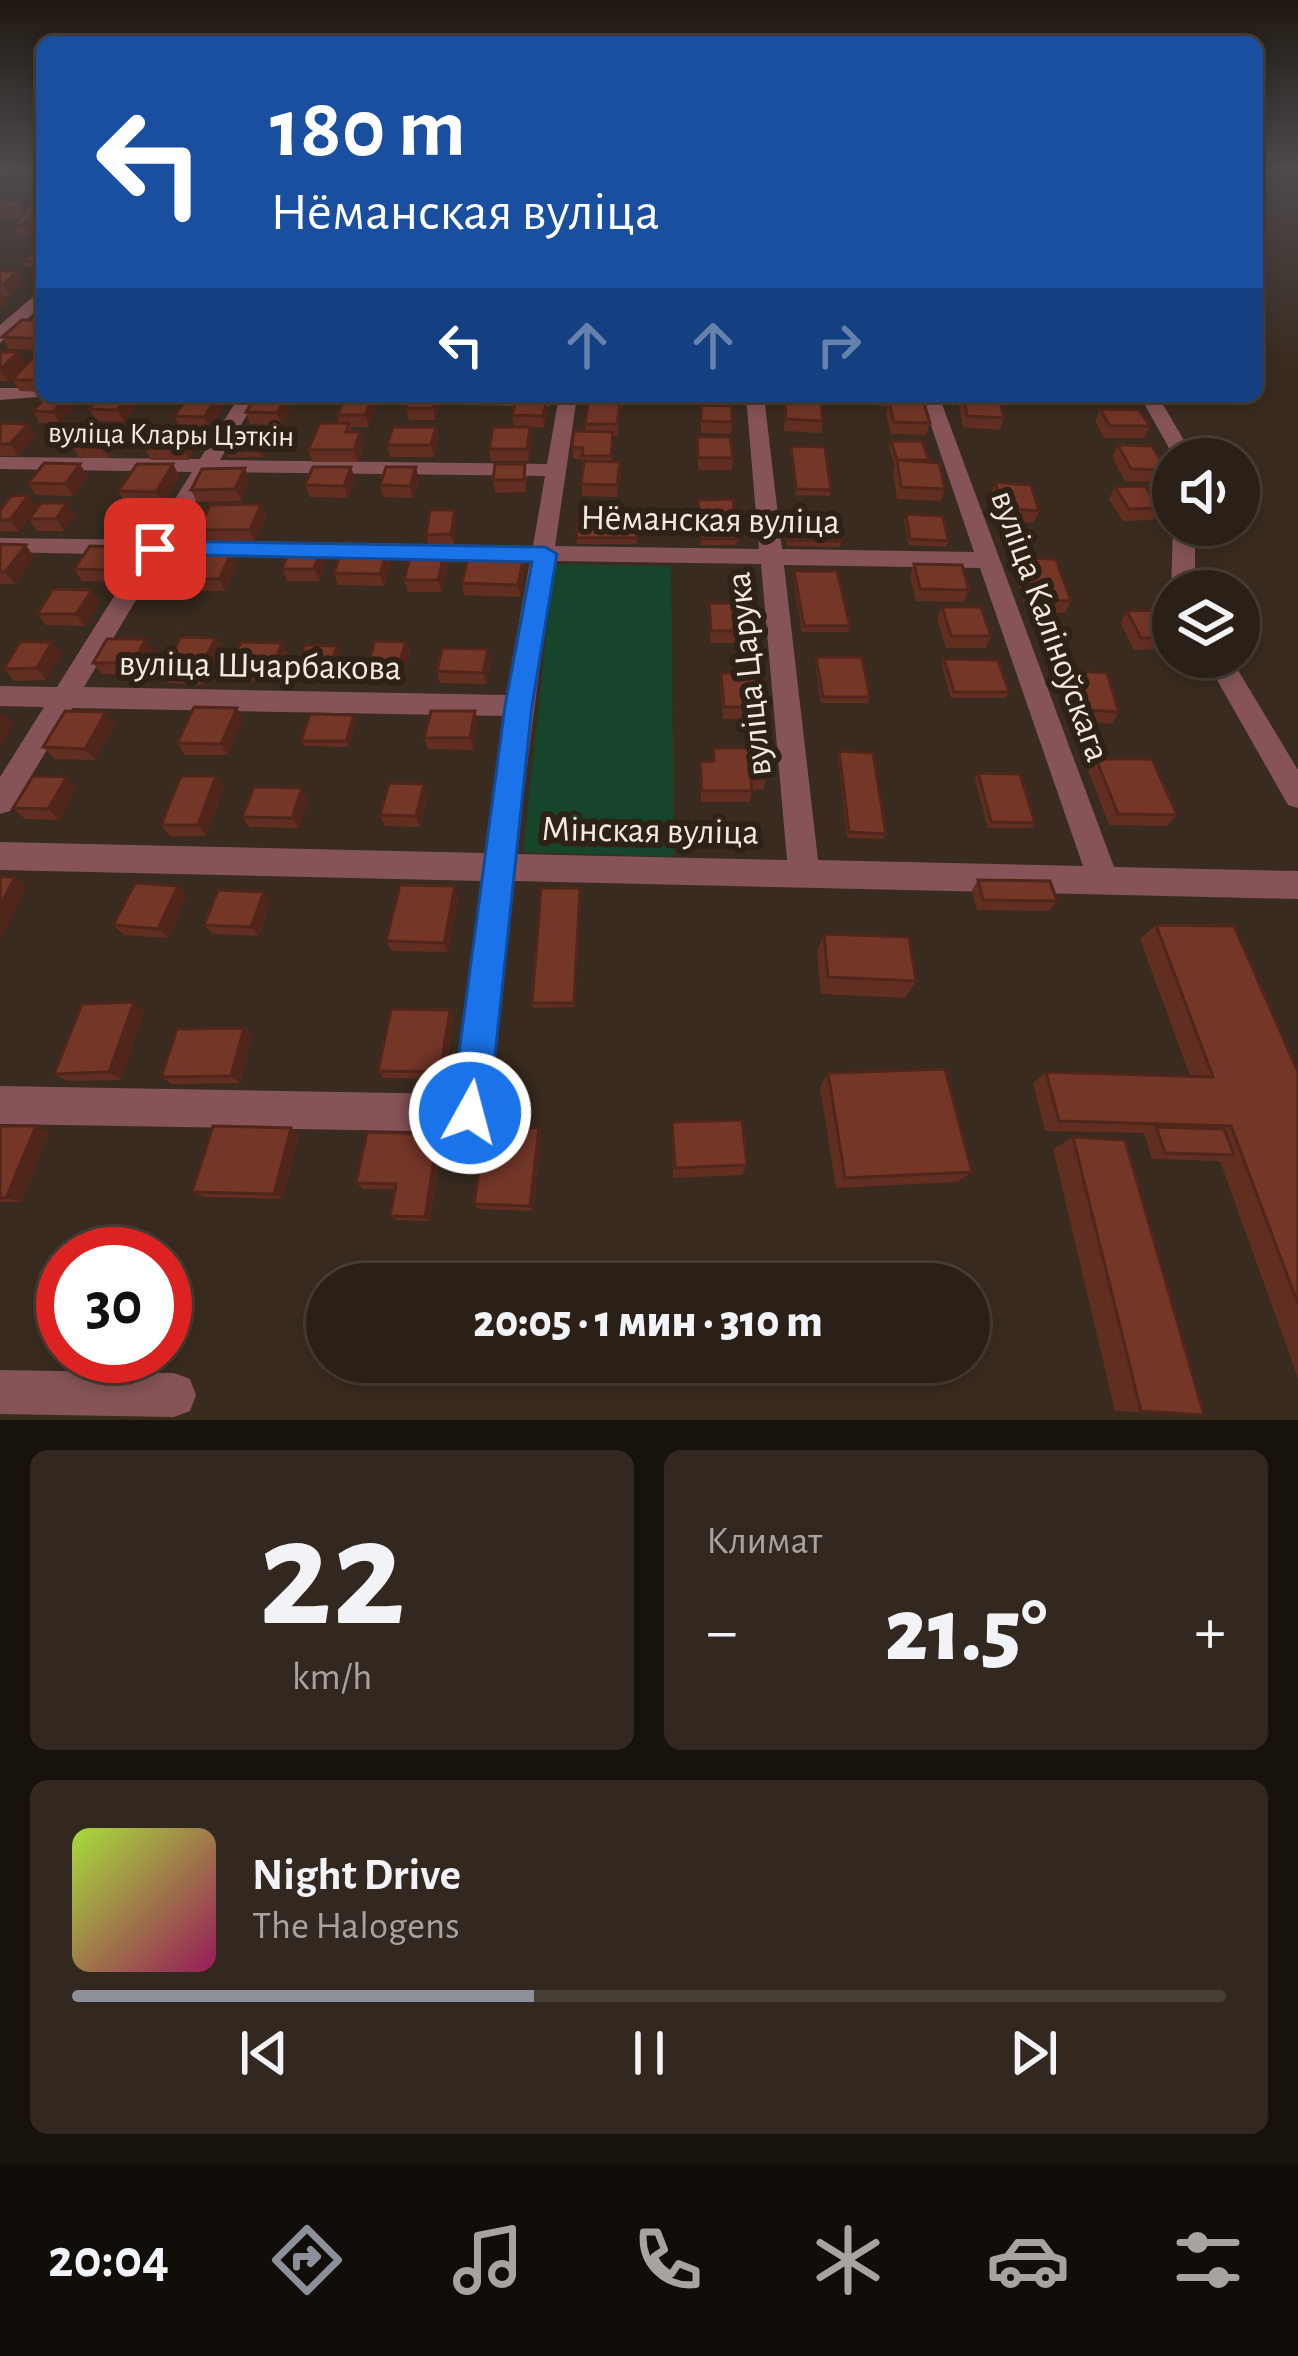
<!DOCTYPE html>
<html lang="ru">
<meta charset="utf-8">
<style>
body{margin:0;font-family:"Alegreya Sans",sans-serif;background:#332820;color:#f1f3f6;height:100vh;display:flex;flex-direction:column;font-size:45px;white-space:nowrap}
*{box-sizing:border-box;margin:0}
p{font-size:39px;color:#a6a3a1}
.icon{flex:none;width:66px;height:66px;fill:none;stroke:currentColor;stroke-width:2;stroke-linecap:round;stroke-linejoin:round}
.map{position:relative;height:1420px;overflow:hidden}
.details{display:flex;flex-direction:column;gap:30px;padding:30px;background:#18120d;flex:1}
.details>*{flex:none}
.hud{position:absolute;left:36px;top:36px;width:1227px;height:366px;border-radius:18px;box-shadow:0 6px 18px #0003,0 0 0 3px #473e36;background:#1a4fa0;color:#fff;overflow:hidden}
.tools{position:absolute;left:1152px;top:438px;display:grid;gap:24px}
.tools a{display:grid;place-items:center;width:108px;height:108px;border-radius:50%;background:#2b2017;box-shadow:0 6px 18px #0003,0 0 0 3px #473e36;font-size:60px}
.speed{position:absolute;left:36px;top:1227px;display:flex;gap:24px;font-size:60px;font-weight:700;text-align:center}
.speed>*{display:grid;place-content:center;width:156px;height:156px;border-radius:50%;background:#2b2017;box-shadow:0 6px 18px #0003,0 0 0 3px #473e36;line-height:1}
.speed .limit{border:18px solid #d22;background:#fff;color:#111}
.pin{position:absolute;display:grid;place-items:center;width:102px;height:102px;color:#fff;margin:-51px;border-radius:24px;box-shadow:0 6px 18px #0006}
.me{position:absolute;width:132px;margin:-66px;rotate:7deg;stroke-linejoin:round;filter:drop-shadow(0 0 9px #0008)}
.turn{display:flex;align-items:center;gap:42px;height:252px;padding:0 36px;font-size:54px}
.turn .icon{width:156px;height:156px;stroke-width:2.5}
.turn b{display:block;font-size:84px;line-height:102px}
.lanes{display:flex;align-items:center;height:114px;padding:0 36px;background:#0003;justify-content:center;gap:60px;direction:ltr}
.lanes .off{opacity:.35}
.big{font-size:90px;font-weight:800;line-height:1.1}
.details .widget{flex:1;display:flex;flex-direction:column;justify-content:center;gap:18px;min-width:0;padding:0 42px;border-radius:18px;background:#332820}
.details .dial{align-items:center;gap:0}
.dial b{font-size:156px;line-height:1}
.song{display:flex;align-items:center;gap:36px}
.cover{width:144px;height:144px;border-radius:18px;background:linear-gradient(135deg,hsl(80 70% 55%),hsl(330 70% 35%))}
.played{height:12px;border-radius:6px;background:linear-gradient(90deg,#8c9099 40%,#473e36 40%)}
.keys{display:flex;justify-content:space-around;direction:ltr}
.heat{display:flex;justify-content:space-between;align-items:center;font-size:66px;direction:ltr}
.details .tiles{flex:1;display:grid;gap:30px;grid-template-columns:1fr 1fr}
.widget:last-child{grid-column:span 2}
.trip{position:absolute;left:306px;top:1263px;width:684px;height:120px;border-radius:60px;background:#2b2017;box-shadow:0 6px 18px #0003,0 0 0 3px #473e36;font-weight:800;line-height:120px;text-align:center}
.tabs{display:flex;height:192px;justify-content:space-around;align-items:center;background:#110d09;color:#a6a3a1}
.tabs .icon{width:84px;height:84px}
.tabs .current{color:#8c9099}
.tabs b{font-size:54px;color:#f1f3f6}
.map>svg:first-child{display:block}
.green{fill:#17452b}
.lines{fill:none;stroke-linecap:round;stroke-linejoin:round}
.minor{fill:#865458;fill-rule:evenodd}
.tertiary{fill:#865458;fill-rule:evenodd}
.primary{fill:#dc7580;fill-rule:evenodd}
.wall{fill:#632e22}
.shaded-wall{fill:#50261b}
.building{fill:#733627;stroke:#50261b;stroke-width:3}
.route{fill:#1a73e8;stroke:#114b97;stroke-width:3}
.labels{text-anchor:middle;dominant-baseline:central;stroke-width:12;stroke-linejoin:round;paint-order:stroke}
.far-street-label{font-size:30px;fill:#f3eae3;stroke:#2e2116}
.street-label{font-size:36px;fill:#f3eae3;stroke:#2e2116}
</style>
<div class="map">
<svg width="1298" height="1420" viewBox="0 0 1298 1420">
<rect width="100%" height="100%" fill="#392b1f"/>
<path class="green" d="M554,564L671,566L674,857L523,852Z"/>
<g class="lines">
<path class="minor" d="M0,388H42V396H50L0,400Z
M136,396H555V404L548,406L254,403L220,460L547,464L559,396H577L555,546L759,549L746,396H764L782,549L974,552L921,396H939L1114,867L1298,871V899L513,881L489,1113L483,1126L470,1132L0,1124V1086L454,1094L482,881L0,870V842L485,853L503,716L72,708L10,811L0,814V777L44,707L0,706V686L57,687L140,555L0,552V538L149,540L192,472L0,469V457L200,459L235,403L145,402ZM213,472L545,476L533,546L172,540ZM163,555L530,561L506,695L84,687ZM553,561L761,564L787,860L516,854ZM784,565L980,568L1083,866L818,860Z
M1140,396H1158L1195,459H1175Z
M1173,525H1195V591H1171Z
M1204,657H1230L1298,770V808L1288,805Z
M0,1370L174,1373L190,1379L196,1395L190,1411L174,1417L0,1414Z"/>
<path class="tertiary" d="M42,289V306L0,343V325Z"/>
<path class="primary" d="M0,168H15L0,175Z"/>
</g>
<path class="wall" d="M23,201L27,209L40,202L42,206V228H39L37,225L29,236L20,237L14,226L20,218L0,219V202Z
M42,247V267H26L23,262Z
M0,271H17L23,282L10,296H3L7,302L0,310Z
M42,320V350L9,349L2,337Z
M0,352H18L25,364L8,381H0Z
M42,359V392L20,391L12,380Z
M100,396H134L138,403L124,422L96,421L89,409Z
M287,396L291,408L282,425L250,424L246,412Z
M346,396H375L378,405L369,427H350L352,432H360L364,444L358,462H313L308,450L339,423L337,415Z
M592,396H623L622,409H620L618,436H613L612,461L620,474L617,497L582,496V459H573L572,447L585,432V424L592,404Z
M708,396H733L731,434L701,433V405H708Z
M877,396H913L911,402L930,423L926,435L891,434L886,414L888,407L879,406Z
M962,396L1004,418L1000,430L963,427L959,406Z
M1086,396H1124L1121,402L1089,401Z
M785,400L823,421L821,433L784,431Z
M440,404L435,420H409L406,408Z
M76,405L60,424L40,423L33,411Z
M223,408L209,428H196L201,439L189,460H151L145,448L180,427L174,416Z
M1100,409L1150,426L1144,438H1104L1095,421Z
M548,411L544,427H530L532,439L529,461H491L489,449L514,427L512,415Z
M0,423L36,436L18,456H0Z
M116,426L122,438L109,458H79L72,446Z
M436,427L439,439L434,457H390L387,445Z
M271,437L262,457H229L226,451Z
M697,437L733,458L732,470H698Z
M891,441L929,460L928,462L945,489L941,501L897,499L893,472L895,466L889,447Z
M1118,445L1167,470L1160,482L1125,481L1112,457Z
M791,446L831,490L830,496L795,495Z
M173,464L179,476L163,504L125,503L118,491Z
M88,476L73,496L36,495L28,483Z
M527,476L525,492L495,493L493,480Z
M355,479L348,498L310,497L305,485Z
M419,479L413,498L383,497L380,485Z
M250,480L241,501L197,502L191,490Z
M995,482L1039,511L1034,523L997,520L991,494Z
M1115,487L1160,508L1153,520L1123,521L1109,499Z
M261,504L266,516L255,542H204L198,530Z
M698,506L738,539L737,545H701Z
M37,507L19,532L0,531V510Z
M637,512V544H577L576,538Z
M784,512L842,541L840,547L787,546Z
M906,514L948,541L946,547L909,545L904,520Z
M75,515L64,531H37L29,519Z
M457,522L454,546L429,547L426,535Z
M0,544L34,557L15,584H0Z
M123,547L131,560L116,582L82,581L74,569Z
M387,553L391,565L384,586L338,585L334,573Z
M524,555L525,567L520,597L464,595L462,583Z
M1019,558L1071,601L1065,613L1026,611L1014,570Z
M326,562L319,581H287L282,569Z
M448,562L442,592H408L404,580Z
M238,564L225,591H185L178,579Z
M914,564L969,590L964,602L916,601L910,576Z
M794,571L850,626L848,632H802L793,577Z
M100,602L85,626L46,625L37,614Z
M709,603L753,631L751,643H710Z
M942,607L991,636L986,648H946L937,619Z
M1127,611L1173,633V641L1167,649L1134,650L1120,623Z
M216,638L223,650L204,685L169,683L161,672Z
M52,642L62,654L46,680L14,681L4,669Z
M406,642L410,653L402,680H371L366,668Z
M282,643L288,655L277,681L235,680L228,668Z
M488,649L491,661L486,684L440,683L437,671Z
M154,650L142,675L102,674L93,663Z
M816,657L870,697L868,703H821L815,663Z
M342,658L334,681L301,680L295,668Z
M944,659L1009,692L1006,698H951L942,665Z
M1067,670L1119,712L1112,724L1070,720L1060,681Z
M721,673L764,707L762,719H723L720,685Z
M243,719L228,755H185L177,743Z
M356,721L349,747L304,746L301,741Z
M478,723L473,750L428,749L424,738Z
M115,724L95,760L54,759L43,747Z
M713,748L766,778L764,789L752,790L750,802H701L700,762L712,761Z
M839,751L886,834L883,839L847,838L838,757Z
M1096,759L1177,815L1167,826L1109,825L1088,770Z
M978,773L1035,823L1032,828H988L975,779Z
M224,787L206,836H170L161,825Z
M77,788L59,820L25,819L13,808Z
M428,795L420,827L385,826L380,815Z
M308,799L299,828L250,827L242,817Z
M978,880L1057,901L1048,911L977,910L972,890Z
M580,888L575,1007L533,1008L532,1003Z
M264,892L271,901L259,936L213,934L204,925Z
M187,896L168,938L124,935L113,925Z
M459,896L448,952L392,951L386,941Z
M1156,925L1298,1072V1378L1220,1161L1152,1159L1144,1133L1045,1131L1033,1083L1046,1072L1190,1076L1140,939Z
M824,934L916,981L905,998L821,994L817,952Z
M450,1010L454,1018L445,1079L384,1078L378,1071Z
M145,1011L121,1080L68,1081L54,1074Z
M253,1036L240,1083L172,1084L161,1077Z
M828,1073L972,1172L957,1182L836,1188L820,1087Z
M672,1122L747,1165L742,1175L673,1178Z
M0,1126L50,1132L22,1202H0Z
M291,1128L299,1134L283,1199L204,1197L192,1192Z
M539,1128L542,1134L533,1211L479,1209L474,1204Z
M1073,1137L1204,1415L1115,1411L1053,1149Z
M443,1140L430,1221L396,1220L390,1216L395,1189H363L356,1183Z"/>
<path class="shaded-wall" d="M23,201L28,211L23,218L17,207Z
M40,202L42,218L29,236L23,225Z
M17,271L23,282L10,296L3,285Z
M1,291L7,302L0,310V292Z
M18,352L25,364L8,381L0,370Z
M67,396H71L76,405L60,424L53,412Z
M128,396H134L138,403L124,422L117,410Z
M218,396L223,408L209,428L204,417Z
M287,396L291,408L282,425L277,413Z
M373,396H375L378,405L369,427L365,415Z
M437,396H438L440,404L435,420L433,408Z
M547,399L548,411L544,427L543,416Z
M28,424L36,436L18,456L10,444Z
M116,426L122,438L109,458L102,446Z
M196,427L201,439L189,460L183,448Z
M436,427L439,439L434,457L431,445Z
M530,427L532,439L529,461L527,449Z
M269,431L271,437L262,457L259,451Z
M360,432L364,444L358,462L354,450Z
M80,464L88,476L73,496L65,484Z
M173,464L179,476L163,504L156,492Z
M351,467L355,479L348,498L344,486Z
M416,467L419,479L413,498L410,486Z
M245,468L250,480L241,501L235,489Z
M29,495L37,507L19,532L10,520Z
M67,503L75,515L64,531L56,519Z
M261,504L266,516L255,542L250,530Z
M455,510L457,522L454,546L451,534Z
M26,545L34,557L15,584L5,572Z
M123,547L131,560L116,582L108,570Z
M321,549L326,562L319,581L314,569Z
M445,550L448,562L442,592L438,580Z
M232,552L238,564L225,591L219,579Z
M387,553L391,565L384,586L380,574Z
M524,555L525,567L520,597L518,585Z
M92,590L100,602L85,626L76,614Z
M216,638L223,650L204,685L197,673Z
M146,639L154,650L142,675L133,663Z
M52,642L62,654L46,680L37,668Z
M406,642L410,653L402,680L398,668Z
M282,643L288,655L277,681L271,669Z
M337,646L342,658L334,681L329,669Z
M488,649L491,661L486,684L483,673Z
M237,708L243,719L228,755L221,744Z
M475,711L478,723L473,750L470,738Z
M3,712L14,723L0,749V717Z
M106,712L115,724L95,760L85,749Z
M354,715L356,721L349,747L346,741Z
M216,776L224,787L206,836L198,825Z
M67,777L77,788L59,820L48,809Z
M424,784L428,795L420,827L416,816Z
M302,788L308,799L299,828L292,818Z
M15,877L27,887L0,942V906Z
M178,886L187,896L168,938L158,929Z
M455,886L459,896L448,952L444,943Z
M264,892L271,901L259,936L251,927Z
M134,1002L145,1011L121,1080L109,1072Z
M450,1010L454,1018L445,1079L440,1072Z
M244,1028L253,1036L240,1083L231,1076Z
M36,1126L50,1132L22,1202L6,1198Z
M291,1128L299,1134L283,1199L274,1194Z
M539,1128L542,1134L533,1211L530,1206Z
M438,1134L443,1140L430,1221L425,1217Z"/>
<path class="building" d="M23,201L17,207L0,209V202Z
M40,202L23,225L14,226L32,203Z
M39,247H42V262H23Z
M0,271H17L3,285H0Z
M22,320H42V334L37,339L2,337Z
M0,352H18L0,370Z
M32,359H42V380H12Z
M47,396H67L53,412L33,411Z
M100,396H128L117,410L89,409Z
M189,396H218L204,417L174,416Z
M256,396H287L277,413L246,412Z
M346,396H373L365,415H337Z
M410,396H437L433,408H406Z
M963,396L999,397L1004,418L967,416Z
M516,399H547L543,416L512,415Z
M785,400L821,402L823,421L786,419Z
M889,402L924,403L930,423L894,422Z
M588,403L620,404L617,424H585Z
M701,405L732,406V422L701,421Z
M1100,409L1139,410L1150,426H1110Z
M0,423L28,424L10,444H0Z
M320,423H349L346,432H360L354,450H308Z
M87,426H116L102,446H72Z
M158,427H196L183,448H145Z
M393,427H436L431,445H387Z
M493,427H530L527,449H489Z
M236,431H269L259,451H226Z
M574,431L613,432L611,456H582L583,448L572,447Z
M697,437H730L733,458H698Z
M891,441H922L929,460H897Z
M1118,445L1152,446L1167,470L1131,469Z
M791,446L825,447L831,490L796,489Z
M897,460L939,463L945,489L901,487Z
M584,461L620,462L617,485L581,484Z
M44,463L80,464L65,484L28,483Z
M137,464H173L156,492L118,491Z
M495,464H525L524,480H493Z
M313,467H351L344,486L305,485Z
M386,467H416L410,486L380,485Z
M245,468L235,489L191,490L202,469Z
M995,482L1031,485L1039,511L1002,508Z
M1145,486L1160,508L1129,509L1115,487Z
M29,495L10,520H0V510L11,496Z
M733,499L738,539H701L698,500Z
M41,503H67L56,519H29Z
M261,504L250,530H198L210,505Z
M430,510H455L451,534L426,535Z
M579,512H637V538H576Z
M784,512H836L842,541L788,540Z
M906,514L943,516L948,541L910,539Z
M0,544L26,545L5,572H0Z
M90,546L123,547L108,570L74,569Z
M290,549H321L314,569H282Z
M412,550H445L438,580H404Z
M192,552H232L219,579H178Z
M341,552L387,553L380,574L334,573Z
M469,554L524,555L518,585L462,583Z
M1019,558L1056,559L1071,601L1032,600Z
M914,564L962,565L969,590L920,589Z
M794,571H837L850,626H804Z
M53,589L92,590L76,614H37Z
M709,603H750L753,631H711Z
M942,607H981L991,636H951Z
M1160,610L1173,633V638H1141L1127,611Z
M181,637L216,638L197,673L161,672Z
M107,639H146L133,663H93Z
M375,641L406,642L398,668H366Z
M20,642H52L37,668L4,669Z
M241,642L282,643L271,669L228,668Z
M305,645L337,646L329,669L295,668Z
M442,648L488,649L483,673L437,671Z
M816,657H862L870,697H823Z
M944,659L998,660L1009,692H954Z
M1067,670L1107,673L1119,712L1077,709Z
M721,673H760L764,707H724Z
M194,707L237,708L221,744L177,743Z
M65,711L106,712L85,749L43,747Z
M431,711H475L470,738H424Z
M310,714L354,715L346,741H301Z
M713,748H763L766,778L751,779L752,791H702L700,762L714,761Z
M839,751L873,753L886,834L849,832Z
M1096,759H1152L1177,815L1118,814Z
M978,773L1020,774L1035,823L991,822Z
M33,776L67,777L48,809L13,808Z
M181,776H216L198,825H161Z
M389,783L424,784L416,816L380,815Z
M254,787L302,788L292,818L242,817Z
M0,877H15L0,906Z
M978,880L1050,881L1057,901L983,900Z
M135,883L178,886L158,929L113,925Z
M400,885L455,886L444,943L386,941Z
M541,888H580L574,1003H532Z
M218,890L264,892L251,927L204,925Z
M1156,925L1234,926L1298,1072V1304L1231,1126L1059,1121L1046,1072L1213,1077Z
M824,934L909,937L916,981L828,977Z
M134,1002L109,1072L54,1074L82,1004Z
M391,1009L450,1010L440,1072L378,1071Z
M244,1028L231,1076L161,1077L177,1029Z
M945,1069L972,1172L845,1178L828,1073Z
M742,1120L747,1165L675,1168L672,1122Z
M0,1126H36L6,1198H0Z
M213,1126L291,1128L274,1194L192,1192Z
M486,1126L539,1128L530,1206L474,1204Z
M1156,1127L1224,1129L1234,1155L1165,1153Z
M367,1132L438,1134L425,1217L390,1216L396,1184L356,1183Z
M1073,1137L1125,1140L1204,1415L1141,1411Z
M443,1362H516L514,1380H441Z"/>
<linearGradient id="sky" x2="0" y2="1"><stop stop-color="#1f1811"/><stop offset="0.46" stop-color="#4e4a4d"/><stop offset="1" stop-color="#4e4a4d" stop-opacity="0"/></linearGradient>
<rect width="1298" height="366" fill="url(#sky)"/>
<path class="route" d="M155,541L545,547L557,554L532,706L489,1113L483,1127L470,1132L456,1127L451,1113L505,706L532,562L147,554V544Z"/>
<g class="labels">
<g class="far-street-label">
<text transform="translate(171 435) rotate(1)">вуліца Клары Цэткін</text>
</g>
<g class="street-label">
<text transform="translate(710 520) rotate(1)">Нёманская вуліца</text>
<text transform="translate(1050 626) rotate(70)">вуліца Каліноўскага</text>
<text transform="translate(260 666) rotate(1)">вуліца Шчарбакова</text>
<text transform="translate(749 674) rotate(-96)">вуліца Царука</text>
<text transform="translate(650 831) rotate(1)">Мінская вуліца</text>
</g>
</g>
</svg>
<div class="tools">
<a><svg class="icon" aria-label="sound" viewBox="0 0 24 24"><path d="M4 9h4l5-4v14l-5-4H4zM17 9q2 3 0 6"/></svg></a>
<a><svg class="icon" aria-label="layers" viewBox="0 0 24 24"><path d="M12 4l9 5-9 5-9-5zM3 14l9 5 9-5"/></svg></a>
</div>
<div class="speed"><div class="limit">30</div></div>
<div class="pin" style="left:155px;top:549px;background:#d93025"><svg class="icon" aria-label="arrive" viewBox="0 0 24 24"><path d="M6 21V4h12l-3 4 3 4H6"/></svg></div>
<svg class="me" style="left:470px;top:1113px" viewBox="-20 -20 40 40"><circle r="17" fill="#1a73e8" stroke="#fff" stroke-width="3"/><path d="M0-11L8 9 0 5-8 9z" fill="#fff"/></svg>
<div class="trip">20:05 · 1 мин · 310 m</div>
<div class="hud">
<div class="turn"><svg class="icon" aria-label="left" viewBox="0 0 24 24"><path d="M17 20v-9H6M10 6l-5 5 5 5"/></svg><div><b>180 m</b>Нёманская вуліца</div></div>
<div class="lanes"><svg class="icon" aria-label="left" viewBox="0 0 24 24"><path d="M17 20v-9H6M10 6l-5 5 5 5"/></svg><svg class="icon off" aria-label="ahead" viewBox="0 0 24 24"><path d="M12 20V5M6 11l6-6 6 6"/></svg><svg class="icon off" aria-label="ahead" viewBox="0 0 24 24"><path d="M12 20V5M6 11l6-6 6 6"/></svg><svg class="icon off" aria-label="right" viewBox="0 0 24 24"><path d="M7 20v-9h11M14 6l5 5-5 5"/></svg></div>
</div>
</div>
<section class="details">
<div class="tiles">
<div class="widget dial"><b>22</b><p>km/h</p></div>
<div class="widget"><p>Климат</p>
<div class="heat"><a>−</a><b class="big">21.5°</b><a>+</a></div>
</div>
<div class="widget">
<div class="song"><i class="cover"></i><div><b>Night Drive</b><p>The Halogens</p></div></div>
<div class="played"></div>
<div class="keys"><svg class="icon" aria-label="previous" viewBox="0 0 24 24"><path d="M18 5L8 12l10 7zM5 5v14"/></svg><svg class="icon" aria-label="pause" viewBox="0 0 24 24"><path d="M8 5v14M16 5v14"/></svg><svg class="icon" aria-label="next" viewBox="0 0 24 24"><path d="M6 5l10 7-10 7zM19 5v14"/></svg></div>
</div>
</div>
</section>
<nav class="tabs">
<b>20:04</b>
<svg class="icon current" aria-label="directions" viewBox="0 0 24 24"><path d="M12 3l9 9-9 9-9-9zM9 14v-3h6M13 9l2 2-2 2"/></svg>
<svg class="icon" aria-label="music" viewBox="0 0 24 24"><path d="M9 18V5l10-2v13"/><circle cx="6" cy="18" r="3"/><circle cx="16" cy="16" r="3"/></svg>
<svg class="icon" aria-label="phone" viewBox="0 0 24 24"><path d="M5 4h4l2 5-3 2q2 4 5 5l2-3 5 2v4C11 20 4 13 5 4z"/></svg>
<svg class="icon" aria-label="climate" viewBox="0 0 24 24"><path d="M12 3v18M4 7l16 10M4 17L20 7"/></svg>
<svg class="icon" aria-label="car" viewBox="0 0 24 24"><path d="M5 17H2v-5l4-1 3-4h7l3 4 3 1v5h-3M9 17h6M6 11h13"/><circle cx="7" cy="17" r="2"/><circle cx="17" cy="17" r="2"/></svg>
<svg class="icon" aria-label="filters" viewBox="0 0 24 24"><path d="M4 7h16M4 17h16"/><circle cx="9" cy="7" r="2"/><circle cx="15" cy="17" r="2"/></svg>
</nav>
